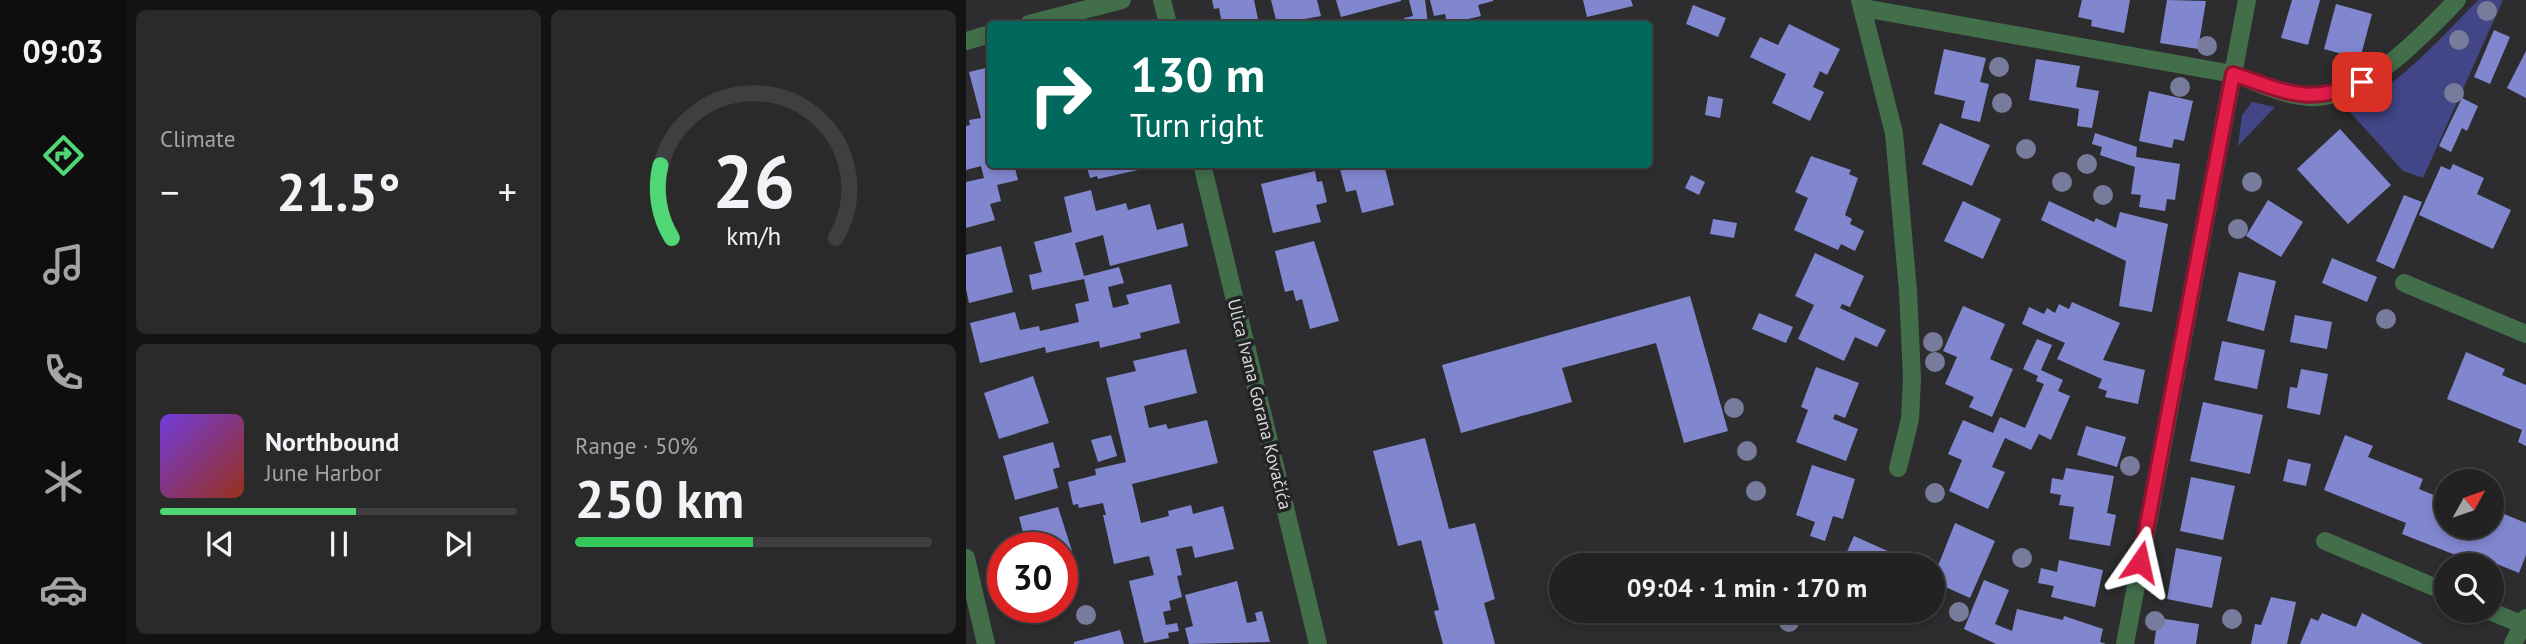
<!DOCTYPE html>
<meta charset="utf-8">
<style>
body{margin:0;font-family:"PT Sans",sans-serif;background:#2a2a2b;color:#f1f3f6;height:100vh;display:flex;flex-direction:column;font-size:26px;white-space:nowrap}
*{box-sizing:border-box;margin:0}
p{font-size:23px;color:#a2a4a6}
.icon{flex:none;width:38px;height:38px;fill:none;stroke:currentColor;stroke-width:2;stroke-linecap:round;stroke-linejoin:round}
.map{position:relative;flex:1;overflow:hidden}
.sheet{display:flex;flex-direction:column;gap:10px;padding:10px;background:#131313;width:840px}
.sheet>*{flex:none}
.hud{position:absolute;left:21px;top:21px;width:665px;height:147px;border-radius:7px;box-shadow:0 4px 10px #0003,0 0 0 2px #3f3f41;background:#00695c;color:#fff;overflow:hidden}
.needle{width:46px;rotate:50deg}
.buttons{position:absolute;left:1468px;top:469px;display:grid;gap:14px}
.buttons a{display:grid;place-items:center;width:70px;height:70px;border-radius:50%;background:#222223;box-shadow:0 4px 10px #0003,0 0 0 2px #3f3f41;font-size:35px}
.speed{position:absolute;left:21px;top:532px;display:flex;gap:14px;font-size:35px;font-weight:700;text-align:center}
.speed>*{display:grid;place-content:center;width:91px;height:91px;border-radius:50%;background:#222223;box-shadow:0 4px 10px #0003,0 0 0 2px #3f3f41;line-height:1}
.speed .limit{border:10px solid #d22;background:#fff;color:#111}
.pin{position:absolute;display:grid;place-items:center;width:60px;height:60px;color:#fff;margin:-30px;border-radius:14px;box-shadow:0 4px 10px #0006}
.me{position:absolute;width:77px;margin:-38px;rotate:11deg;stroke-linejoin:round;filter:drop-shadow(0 0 5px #0008)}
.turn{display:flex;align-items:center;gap:24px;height:147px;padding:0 28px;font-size:32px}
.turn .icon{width:91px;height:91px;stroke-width:2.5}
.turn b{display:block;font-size:49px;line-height:60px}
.big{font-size:52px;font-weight:700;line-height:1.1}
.sheet .widget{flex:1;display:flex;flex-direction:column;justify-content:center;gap:10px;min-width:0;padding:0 24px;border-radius:10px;background:#2a2a2b}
.sheet .dial{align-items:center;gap:0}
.dial svg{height:182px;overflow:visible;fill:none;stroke:#3f3f41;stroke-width:7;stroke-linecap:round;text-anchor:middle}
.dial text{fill:#f1f3f6;stroke:none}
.song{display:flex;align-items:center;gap:21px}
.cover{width:84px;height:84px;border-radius:10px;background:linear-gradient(135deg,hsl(260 70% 55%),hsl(10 70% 35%))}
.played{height:7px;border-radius:4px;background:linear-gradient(90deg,#50d674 55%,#3f3f41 55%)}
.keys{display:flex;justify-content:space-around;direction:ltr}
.heat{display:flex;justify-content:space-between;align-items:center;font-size:38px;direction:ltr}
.charge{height:10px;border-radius:5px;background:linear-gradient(90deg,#34c759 50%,#3f3f41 0)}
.sheet .tiles{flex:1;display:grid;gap:10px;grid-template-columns:repeat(2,1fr)}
.trip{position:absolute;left:583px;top:553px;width:396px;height:70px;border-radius:35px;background:#222223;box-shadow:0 4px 10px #0003,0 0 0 2px #3f3f41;font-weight:700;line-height:70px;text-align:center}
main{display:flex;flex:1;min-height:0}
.dock{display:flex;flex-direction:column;width:126px;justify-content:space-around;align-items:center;background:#0e0e0e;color:#a2a4a6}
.dock .icon{width:49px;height:49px}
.dock .selected{color:#50d674}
.dock b{font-size:32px;color:#f1f3f6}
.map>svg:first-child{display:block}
.green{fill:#424586}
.building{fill:#8187cf}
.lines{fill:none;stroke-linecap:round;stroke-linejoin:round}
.street{stroke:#426e4a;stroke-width:18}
.tree{fill:#777b9c}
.route-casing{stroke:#92132f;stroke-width:18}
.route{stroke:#e11d48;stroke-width:12}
.labels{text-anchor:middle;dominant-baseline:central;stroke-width:7;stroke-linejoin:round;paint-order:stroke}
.street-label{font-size:18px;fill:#d7d8d9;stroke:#232326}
</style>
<main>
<nav class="dock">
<b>09:03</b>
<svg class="icon selected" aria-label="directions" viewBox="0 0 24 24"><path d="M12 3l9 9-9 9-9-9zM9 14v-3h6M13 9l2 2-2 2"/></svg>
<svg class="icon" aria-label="music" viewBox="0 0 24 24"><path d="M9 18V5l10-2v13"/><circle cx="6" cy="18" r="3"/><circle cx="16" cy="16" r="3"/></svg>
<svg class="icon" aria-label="phone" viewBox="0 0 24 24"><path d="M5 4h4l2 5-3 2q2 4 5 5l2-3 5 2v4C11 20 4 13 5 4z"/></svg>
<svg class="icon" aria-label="climate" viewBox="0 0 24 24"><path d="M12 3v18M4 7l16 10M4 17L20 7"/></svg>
<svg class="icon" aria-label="car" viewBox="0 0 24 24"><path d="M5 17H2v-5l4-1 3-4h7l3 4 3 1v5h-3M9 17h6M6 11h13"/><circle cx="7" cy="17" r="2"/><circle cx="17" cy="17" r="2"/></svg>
</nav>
<section class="sheet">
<div class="tiles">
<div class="widget"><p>Climate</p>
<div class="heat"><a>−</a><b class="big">21.5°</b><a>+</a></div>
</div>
<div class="widget dial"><svg viewBox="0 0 100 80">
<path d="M14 69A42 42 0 1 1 86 69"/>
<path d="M14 69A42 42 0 0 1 9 37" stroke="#50d674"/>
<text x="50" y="56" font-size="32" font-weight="700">26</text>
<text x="50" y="72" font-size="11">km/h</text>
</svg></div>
<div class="widget">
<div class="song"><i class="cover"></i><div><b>Northbound</b><p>June Harbor</p></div></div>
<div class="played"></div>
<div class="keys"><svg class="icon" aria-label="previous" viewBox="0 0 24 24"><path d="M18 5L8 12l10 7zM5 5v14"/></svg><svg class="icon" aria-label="pause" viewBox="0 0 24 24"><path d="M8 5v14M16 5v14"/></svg><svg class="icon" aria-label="next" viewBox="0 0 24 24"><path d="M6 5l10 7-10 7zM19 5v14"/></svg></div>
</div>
<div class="widget"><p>Range · 50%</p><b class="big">250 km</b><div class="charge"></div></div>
</div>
</section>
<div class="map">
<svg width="1560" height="644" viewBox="0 0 1560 644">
<rect width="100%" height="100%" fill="#2d2d2f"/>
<path class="green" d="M1512,0H1537L1457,178L1437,171L1384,112L1385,106C1422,97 1484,29 1512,0Z
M1286,102L1309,107L1272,146L1276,115Z"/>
<path class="building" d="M246,0H288L293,24H256L253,8L248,9Z
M305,0H351L355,16L311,24Z
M370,0H435V1L375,17Z
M443,0H459L462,24H439L438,18L447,16Z
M464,0H527V1L512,5L515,16L481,24L479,14L468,16Z
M617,0H665L667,6L621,17Z
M1116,0H1164L1158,33L1125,26L1126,20L1112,17Z
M1201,0L1240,1L1232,49L1194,43Z
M1326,0H1354L1342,45L1315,38Z
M1370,4L1406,14L1394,59L1358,49Z
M727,5L760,18L752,37L720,24Z
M823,24L874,49L861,75L854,71L847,87L858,92L844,121L806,103L820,74L784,57L794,37L812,45Z
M1528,30L1544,37L1524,84L1508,77Z
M978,49L1020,58L1014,82L1023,84L1014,122L995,118L999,101L968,94Z
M1560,51V98L1541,88Z
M1070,59L1114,66L1110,87L1133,91L1126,128L1111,126L1113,109L1063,100Z
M24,67V164H48L52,180L31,185L35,201L24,204L29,220L0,228V182L18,178L15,166L0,170V126L4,125L3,120L15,118L3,72Z
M1183,91L1227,101L1218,141L1208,139L1206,148L1173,141Z
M742,96L757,99L754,118L739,115Z
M1496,98L1512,106L1501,131L1496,128L1485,152L1473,146Z
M974,123L1024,145L1006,186L956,164Z
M1374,129L1425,185L1382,224L1331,169Z
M1129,133L1171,147L1170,157L1214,164L1209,200L1201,199L1199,211L1173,207L1175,195L1165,194L1169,167L1134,155L1136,147L1126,144Z
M845,156L885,170L883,174L892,178L879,215L886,219L884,224L898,231L889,251L875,244L872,250L828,230L842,198L829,192Z
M120,164H180L181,168L132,179L131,176L124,178Z
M391,164H418L428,205L396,213L390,190L380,192L374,169Z
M1487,164L1518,178L1511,194L1545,210L1527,249L1453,215L1475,166L1484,170Z
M349,171L351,182L356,181L361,202L350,205L355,222L307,233L295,184Z
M725,175L739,182L733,195L719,188Z
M125,190L130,211L160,203L162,210L184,204L191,230L217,223L222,246L144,266L137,235L109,243L118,276L153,267L158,283L142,287L147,308L163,304L160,295L205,284L214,323L174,333L175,338L134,348L133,341L80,353L79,347L14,363L4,323L49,312L54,330L73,326L74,331L113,322L109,304L123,301L118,279L66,290L63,275L76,272L68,242L106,232L98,197Z
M1438,195L1456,202L1428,269L1410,261Z
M1302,200L1337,222L1315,257L1280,236Z
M997,201L1035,219L1017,259L978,241Z
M1083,201L1128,222L1130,218L1150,228L1154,212L1202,224L1186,312L1153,306L1160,261L1075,220Z
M747,219L771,223L768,238L744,234Z
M348,241L373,321L344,329L336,299L330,301L327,290L319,292L309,251Z
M35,246L47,292L3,303L0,289V255Z
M849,253L898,276L884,307L876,304L874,308L920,330L911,347L889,337L878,361L832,339L848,305L829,296Z
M1366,258L1411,277L1401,302L1356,283Z
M1273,272L1310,281L1298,331L1261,321Z
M724,296L762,431L718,443L690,343L596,368L606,402L495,433L476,365Z
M1106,302L1154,323L1137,360L1179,370L1172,404L1139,397L1141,391L1132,388L1136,379L1091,359L1099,343L1056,324L1063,307L1078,314L1081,308L1089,313L1093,304L1103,309Z
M997,306L1039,324L1024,359L1047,369L1026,417L1003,407L1008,397L979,384L991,357L977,351Z
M793,313L827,327L820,343L786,329Z
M1329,315L1366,322L1361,349L1324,342Z
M1071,339L1086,345L1075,370L1097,380L1092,391L1104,396L1085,440L1073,434L1065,450L1039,438L1026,467L1039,472L1022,509L983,491L996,460L982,454L997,420L1027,433L1034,417L1059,428L1078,384L1070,381L1072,376L1057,369Z
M1256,341L1299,350L1291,389L1248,380Z
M220,349L231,393L178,406L183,428L200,424L202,429L241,420L252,463L166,484L175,523L203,516L202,511L225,505L227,514L257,506L268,549L229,558L226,546L210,549L216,575L211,576L216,597L203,601L205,610L197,612L200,625L211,623L213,631L202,633L203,638L178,643L163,581L188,575L183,556L148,564L137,515H140L137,503L113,508L112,504L107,505L102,482L130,475L129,469L160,462L140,378L170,371L167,361Z
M1500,352L1539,369L1536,375L1560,385V446L1552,442L1556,430L1481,399Z
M850,367L893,383L879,418L869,414L867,419L892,429L880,461L830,442L842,410L835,407Z
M1335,369L1362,374L1354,415L1321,408L1324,387L1331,388Z
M67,376L83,423L33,439L18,393Z
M1237,402L1297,415L1284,474L1224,461Z
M1120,426L1160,437L1151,467L1111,455Z
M145,435L151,456L132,462L125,440Z
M1379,435L1407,446L1402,457L1457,479L1453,489L1480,500V527H1526V509L1560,523V555L1553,573L1526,562L1525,565H1515L1436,534L1440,523L1358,490Z
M459,438L483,529L509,523L529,599L518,603L529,644H477L468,611L473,610L455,540L432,546L407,451Z
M87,442L94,467L87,469L92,488L49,500L37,456Z
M1322,459L1345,464L1340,486L1317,481Z
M846,465L889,479L877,519L867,516L859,541L844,536L849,522L830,515Z
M1100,468L1148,476L1141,513L1150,515L1144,546L1103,539L1108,507L1093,505L1095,495L1084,493L1086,478L1097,480Z
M1225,477L1269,486L1257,540L1214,531Z
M92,507L106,551L96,553V548H61L53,517Z
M989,523L1029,541L1004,598L966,581Z
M888,536L935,557L932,565H875Z
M1210,548L1256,557L1246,608L1201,599Z
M1093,560L1137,570L1129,607L1085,597L1088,586L1072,583L1075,568L1091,572Z
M1018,580L1043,590L1029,624L1046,631L1051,609L1097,620L1098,616L1137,629L1134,642L1140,644H1030L998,629Z
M271,581L281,623L291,621L289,613L296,611L304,642L223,644L219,628L227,626L219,595Z
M1305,597L1330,602L1321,644H1285L1289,624L1295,625Z
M1356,613L1390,627L1396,613L1457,644H1334L1345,618L1352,621Z
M1192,618L1233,624L1230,644H1188Z
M154,630L158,644H108V642Z"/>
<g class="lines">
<path class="street" d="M196,0L202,24
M894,0L928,133L942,291L946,378L944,419L932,468
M897,8L1267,74C1293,82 1323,99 1351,97C1402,94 1457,35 1491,0
M63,24L156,0
M0,41L24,34
M236,164L352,644
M1438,283L1560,334
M1359,541L1480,592
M0,558L20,644
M1524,611L1557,625
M1159,644L1281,0
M1547,644L1560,618"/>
</g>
<g class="tree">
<circle cx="1521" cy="11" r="10"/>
<circle cx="1493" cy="40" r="10"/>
<circle cx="1241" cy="46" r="10"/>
<circle cx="1033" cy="67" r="10"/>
<circle cx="1214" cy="87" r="10"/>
<circle cx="1488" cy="93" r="10"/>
<circle cx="1036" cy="103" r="10"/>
<circle cx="1060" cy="149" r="10"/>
<circle cx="1121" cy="164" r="10"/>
<circle cx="1096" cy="182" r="10"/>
<circle cx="1286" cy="182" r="10"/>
<circle cx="1137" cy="195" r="10"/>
<circle cx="1272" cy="229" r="10"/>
<circle cx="1420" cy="319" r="10"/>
<circle cx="967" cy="342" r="10"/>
<circle cx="969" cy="362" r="10"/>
<circle cx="768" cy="408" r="10"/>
<circle cx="781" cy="451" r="10"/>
<circle cx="1164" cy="466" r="10"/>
<circle cx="790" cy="491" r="10"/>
<circle cx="969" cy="493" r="10"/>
<circle cx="1056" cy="558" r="10"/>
<circle cx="993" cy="612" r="10"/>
<circle cx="120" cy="615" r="10"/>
<circle cx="1266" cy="619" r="10"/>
<circle cx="1189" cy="621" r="10"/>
<circle cx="823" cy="622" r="10"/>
</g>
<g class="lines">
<g class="route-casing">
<path id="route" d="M1174,562L1267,74C1321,92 1341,106 1396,82"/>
</g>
<use href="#route" class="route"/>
</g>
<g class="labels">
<g class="street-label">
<text transform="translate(294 404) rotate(76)">Ulica Ivana Gorana Kovačića</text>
</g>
</g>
</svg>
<div class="buttons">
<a><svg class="needle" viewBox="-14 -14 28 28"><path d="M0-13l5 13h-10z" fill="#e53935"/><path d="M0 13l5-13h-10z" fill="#a2a4a6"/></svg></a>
<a><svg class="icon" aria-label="search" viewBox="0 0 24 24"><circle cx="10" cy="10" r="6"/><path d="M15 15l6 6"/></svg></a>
</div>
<div class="speed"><div class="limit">30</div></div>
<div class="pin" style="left:1396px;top:82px;background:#d93025"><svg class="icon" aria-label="arrive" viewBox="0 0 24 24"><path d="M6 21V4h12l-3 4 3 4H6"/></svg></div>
<svg class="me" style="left:1174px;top:562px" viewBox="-20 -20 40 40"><path d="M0-17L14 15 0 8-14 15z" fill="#e11d48" stroke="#fff" stroke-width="4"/></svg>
<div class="trip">09:04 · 1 min · 170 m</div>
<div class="hud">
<div class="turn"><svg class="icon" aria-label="right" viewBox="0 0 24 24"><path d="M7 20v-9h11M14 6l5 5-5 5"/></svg><div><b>130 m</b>Turn right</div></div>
</div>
</div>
</main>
